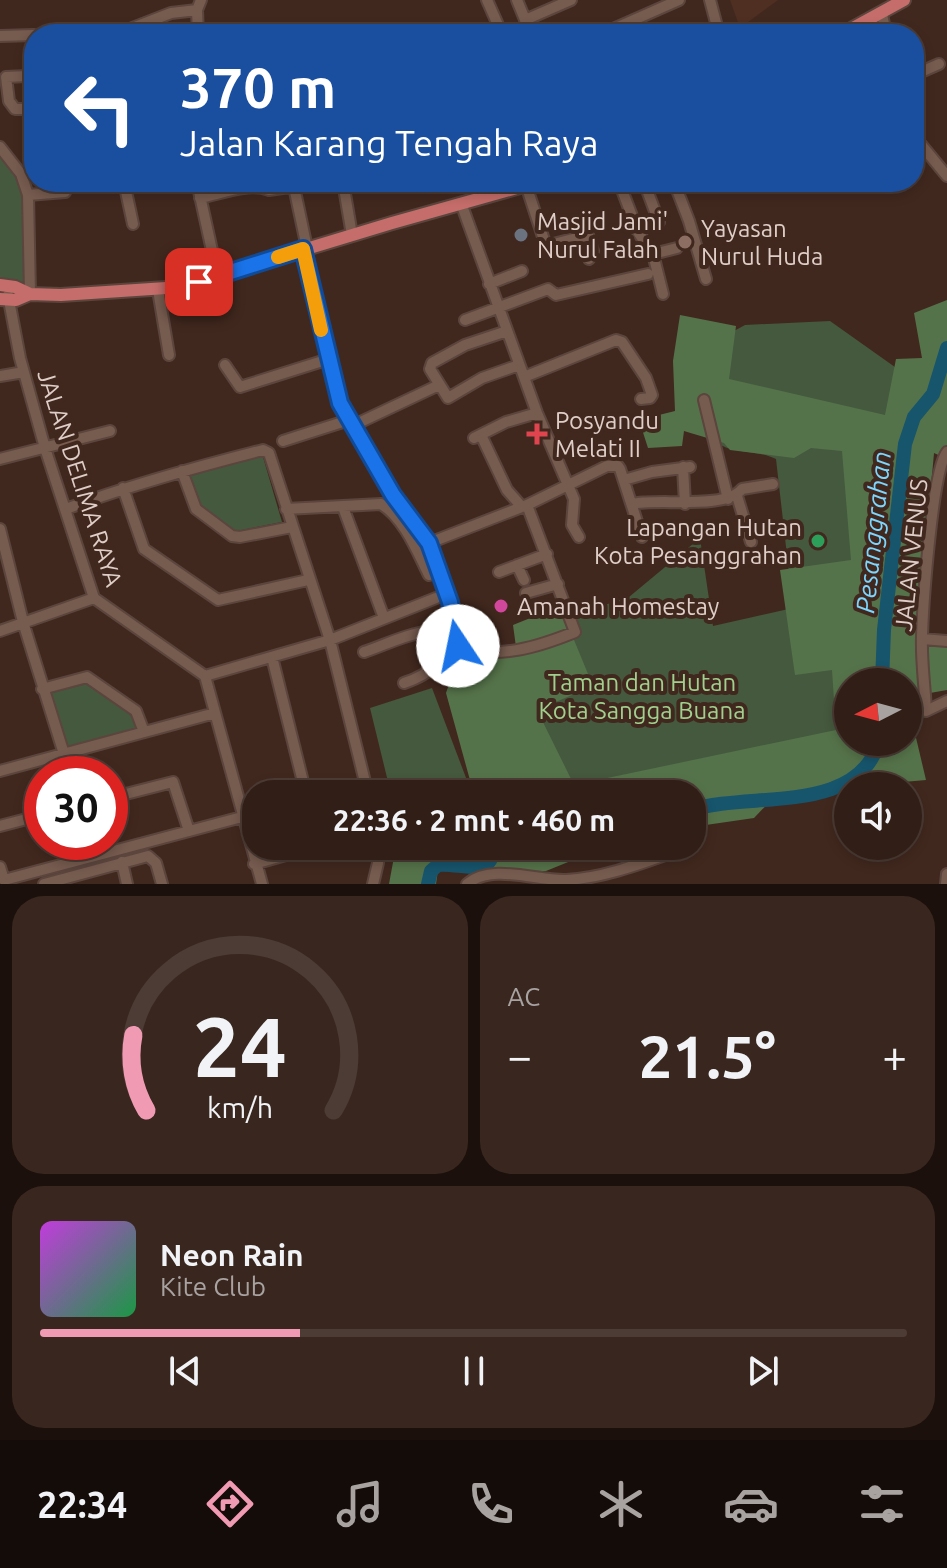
<!DOCTYPE html>
<html lang="id">
<meta charset="utf-8">
<style>
body{margin:0;font-family:Ubuntu,sans-serif;background:#39271f;color:#f1f3f6;height:100vh;display:flex;flex-direction:column;font-size:30px;white-space:nowrap}
*{box-sizing:border-box;margin:0}
p{font-size:26px;color:#a8a2a1}
.icon{flex:none;width:44px;height:44px;fill:none;stroke:currentColor;stroke-width:2;stroke-linecap:round;stroke-linejoin:round}
.map{position:relative;height:884px;overflow:hidden}
.details{display:flex;flex-direction:column;gap:12px;padding:12px;background:#1b100c;flex:1}
.details>*{flex:none}
.guide{position:absolute;left:24px;top:24px;width:900px;height:168px;border-radius:32px;box-shadow:0 4px 12px #0003,0 0 0 2px #4c3c35;background:#1a4fa0;color:#fff;overflow:hidden}
.needle{width:52px;rotate:264deg}
.tools{position:absolute;left:834px;top:668px;display:grid;gap:16px}
.tools a{display:grid;place-items:center;width:88px;height:88px;border-radius:50%;background:#311e16;box-shadow:0 4px 12px #0003,0 0 0 2px #4c3c35;font-size:40px}
.speed{position:absolute;left:24px;top:756px;display:flex;gap:16px;font-size:40px;font-weight:700;text-align:center}
.speed>*{display:grid;place-content:center;width:104px;height:104px;border-radius:50%;background:#311e16;box-shadow:0 4px 12px #0003,0 0 0 2px #4c3c35;line-height:1}
.speed .limit{border:12px solid #d22;background:#fff;color:#111}
.pin{position:absolute;display:grid;place-items:center;width:68px;height:68px;color:#fff;margin:-34px;border-radius:16px;box-shadow:0 4px 12px #0006}
.me{position:absolute;width:88px;margin:-44px;rotate:349deg;stroke-linejoin:round;filter:drop-shadow(0 0 6px #0008)}
.turn{display:flex;align-items:center;gap:28px;height:168px;padding:0 24px;font-size:36px}
.turn .icon{width:104px;height:104px;stroke-width:2.5}
.turn b{display:block;font-size:56px;line-height:68px}
.big{font-size:60px;font-weight:700;line-height:1.1}
.details .tile{flex:1;display:flex;flex-direction:column;justify-content:center;gap:12px;min-width:0;padding:0 28px;border-radius:32px;background:#39271f}
.details .dial{align-items:center;gap:0}
.dial svg{height:208px;overflow:visible;fill:none;stroke:#4c3c35;stroke-width:7;stroke-linecap:round;text-anchor:middle}
.dial text{fill:#f1f3f6;stroke:none}
.song{display:flex;align-items:center;gap:24px}
.cover{width:96px;height:96px;border-radius:12px;background:linear-gradient(135deg,hsl(290 70% 55%),hsl(140 70% 35%))}
.played{height:8px;border-radius:4px;background:linear-gradient(90deg,#f19ab4 30%,#4c3c35 30%)}
.keys{display:flex;justify-content:space-around;direction:ltr}
.heat{display:flex;justify-content:space-between;align-items:center;font-size:44px;direction:ltr}
.details .tiles{flex:1;display:grid;gap:12px;grid-template-columns:1fr 1fr}
.tile:last-child{grid-column:span 2}
.trip{position:absolute;left:242px;top:780px;width:464px;height:80px;border-radius:32px;background:#311e16;box-shadow:0 4px 12px #0003,0 0 0 2px #4c3c35;font-weight:700;line-height:80px;text-align:center}
.menu{display:flex;height:128px;justify-content:space-around;align-items:center;background:#140c09;color:#a8a2a1}
.menu .icon{width:56px;height:56px}
.menu .active{color:#f19ab4}
.menu b{font-size:36px;color:#f1f3f6}
.map>svg:first-child{display:block}
.built{fill:#4e2f22}
.green{fill:#45593e}
.forest{fill:#55734a;fill-rule:evenodd}
.lines{fill:none;stroke-linecap:round;stroke-linejoin:round}
.river{stroke:#17556d;stroke-width:14}
.minor-casing{stroke:#5b453d;stroke-width:14}
.major-casing{stroke:#5b453d;stroke-width:16}
.minor{stroke:#765b4f;stroke-width:10}
.major{stroke:#c56d6a;stroke-width:12}
.route-casing{stroke:#114b97;stroke-width:20}
.route{stroke:#1a73e8;stroke-width:14}
.slow{stroke:#f59e0b;stroke-width:14}
.worship-dot{fill:#6b7280;stroke:#41281e;stroke-width:3}
.education-dot{fill:#8d6e63;stroke:#41281e;stroke-width:3}
.health-dot{fill:#e0444e;stroke:#41281e;stroke-width:3}
.leisure-dot{fill:#2e9e5b;stroke:#41281e;stroke-width:3}
.hotel-dot{fill:#d1479c;stroke:#41281e;stroke-width:3}
.labels{text-anchor:middle;dominant-baseline:central;stroke-width:8;stroke-linejoin:round;paint-order:stroke}
.poi-label{font-size:24px;fill:#dfcec7;stroke:#41281e;text-anchor:start}
.street-label{font-size:24px;fill:#dfcec7;stroke:#41281e}
.park-label{font-size:24px;fill:#a1d08e;stroke:#41281e}
.water-label{font-size:26px;font-style:italic;fill:#7dd6fe;stroke:#41281e}
</style>
<div class="map">
<svg width="947" height="884" viewBox="0 0 947 884">
<rect width="100%" height="100%" fill="#41281e"/>
<path class="built" d="M730,0H778L740,28Z"/>
<path class="green" d="M0,154L16,175L23,195L26,286L16,281L0,279Z
M830,321L933,394L848,682V742L852,778L826,789L789,799L766,801L692,794H477L483,648L521,644L571,616L629,597L700,538L713,626L793,608L776,459C762,452 747,453 731,449C715,445 709,434 690,433L679,361L745,325Z
M257,456L263,457L282,522L232,532L196,502L189,474Z
M82,674L131,714L138,729L59,750L39,689Z
M432,688L471,791L461,794H391L370,708Z"/>
<path class="forest" d="M947,300V459L934,453L918,632L947,636V690L930,693L913,725L926,780L778,793L754,818L692,827V794H466L473,791L446,693L463,643L481,649L516,647L513,625L560,606L593,686L537,710L574,785L836,730L832,670L795,675L780,570L851,560L842,451L811,448L794,458L730,450L724,443L684,431L682,446L648,448L639,420L675,411L673,361L680,315L736,326L729,379L885,415L896,359L922,358L914,313ZM848,682H908V742H848Z
M396,846H593L588,854L546,871L438,870L436,884H389Z"/>
<g class="lines">
<path class="river" d="M882,682L884,630L905,444L914,417L933,394L947,348
M692,810C748,791 857,816 879,742
M428,884L431,871L438,865C460,862 494,880 493,846"/>
<g class="minor-casing">
<path id="minor" d="M487,0L502,34
M517,0L531,34
M710,0L719,34
M882,14L886,34
M525,20L571,0
M117,34L171,13L197,10
M198,34L197,10L201,0
M602,34L679,0
M0,36L34,35
M914,75L939,64
M9,101L6,77L27,76
M9,101L15,109H34
M914,136L947,176
M0,147L21,174L28,195L30,294
M124,182L133,224
M197,182L218,278
M293,182L307,248
M343,182L352,235
M619,182L638,232L653,254L663,294
M644,182L659,222
M674,182L689,221L706,279
M526,185L546,246L588,235L593,251L589,259
M676,187L692,182
M28,195L65,192L69,184L75,182
M200,198C220,194 249,182 269,190L323,182
M461,203L537,413L574,499L572,525L579,537
M303,249L340,403L393,495L429,543L450,602L458,646L450,664
M653,254L677,248
M489,284L522,271
M158,290L169,355
M8,295L20,358L45,448L94,598L205,676L262,884
M465,320L548,289L556,295L648,274
M507,331L465,345L432,363L430,369L448,398L482,378L519,365
M225,365L240,387L329,359
M0,376L24,372
M524,377L616,340L622,342L646,378L652,395L650,398L641,399
M704,400L728,499
M352,426L439,385
M481,435L507,490L522,507
M474,438L506,422L537,413
M283,441L349,420
M947,452C932,471 923,605 922,636C921,661 925,687 926,711L947,701
M0,459L110,431
M683,467L685,504
M182,471L196,509L232,536L240,537L292,527
M624,480L652,472L690,467
M123,488L144,549L218,600L308,580
M737,496L751,542
M632,504C657,498 726,510 742,489L773,484
M343,507L384,618
M66,509C130,485 196,467 263,450L269,453L330,640L368,794
M286,509L381,504C404,518 417,551 429,575
M0,529L23,622L64,754
M429,543L527,505L607,466H618L620,469L642,537
M517,565L524,580
M499,572L547,554
M526,593L558,584
M0,631L94,598
M922,639L947,641
M458,646C498,660 538,647 575,632L527,505
M364,652C382,646 400,637 419,633C432,630 443,633 456,628
M272,657L306,794
M205,676L330,640L436,598
M404,683C431,674 445,662 442,632
M42,689L87,677L136,711L144,732
M0,771L215,713
M110,798L173,782L189,831
M0,826L42,815
M122,862L127,884
M254,864L318,846
M0,867L4,880L242,817
M44,884L148,856L156,863L162,884
M373,884L378,863V846
M467,884C492,863 536,881 566,880C605,878 645,862 682,849
M946,884L947,874"/>
</g>
<g class="major-casing">
<path id="major" d="M842,34L904,0
M0,285L15,287L30,294L61,295L181,287L392,223L538,182
M0,299L16,300L30,294"/>
</g>
<use href="#minor" class="minor"/>
<use href="#major" class="major"/>
</g>
<g class="lines">
<g class="route-casing">
<path id="route" d="M199,282L303,249L340,403L393,495L429,543L450,602L458,646"/>
</g>
<use href="#route" class="route"/>
<path class="slow" d="M278,257L303,249L321,330"/>
</g>
<circle class="worship-dot" cx="521" cy="235" r="8"/>
<circle class="education-dot" cx="685" cy="242" r="8"/>
<path class="health-dot" d="M533 422h8v8h8v8h-8v8h-8v-8h-8v-8h8z"/>
<circle class="leisure-dot" cx="818" cy="541" r="8"/>
<circle class="hotel-dot" cx="501" cy="606" r="8"/>
<g class="labels">
<g class="poi-label">
<text x="537" y="221">Masjid Jami'<tspan x="537" dy="28">Nurul Falah</tspan></text>
<text x="701" y="228">Yayasan<tspan x="701" dy="28">Nurul Huda</tspan></text>
<text x="555" y="420">Posyandu<tspan x="555" dy="28">Melati II</tspan></text>
<text x="802" y="527" text-anchor="end">Lapangan Hutan<tspan x="802" dy="28">Kota Pesanggrahan</tspan></text>
<text x="517" y="606">Amanah Homestay</text>
</g>
<g class="street-label">
<text transform="translate(80 478) rotate(72)">JALAN DELIMA RAYA</text>
<text transform="translate(911 555) rotate(-84)">JALAN VENUS</text>
</g>
<g class="park-label">
<text x="642" y="682">Taman dan Hutan<tspan x="642" dy="28">Kota Sangga Buana</tspan></text>
</g>
<g class="water-label">
<text transform="translate(873 532) rotate(-84)">Pesanggrahan</text>
</g>
</g>
</svg>
<div class="tools">
<a><svg class="needle" viewBox="-14 -14 28 28"><path d="M0-13l5 13h-10z" fill="#e53935"/><path d="M0 13l5-13h-10z" fill="#a8a2a1"/></svg></a>
<a><svg class="icon" aria-label="sound" viewBox="0 0 24 24"><path d="M4 9h4l5-4v14l-5-4H4zM17 9q2 3 0 6"/></svg></a>
</div>
<div class="speed"><div class="limit">30</div></div>
<div class="pin" style="left:199px;top:282px;background:#d93025"><svg class="icon" aria-label="arrive" viewBox="0 0 24 24"><path d="M6 21V4h12l-3 4 3 4H6"/></svg></div>
<svg class="me" style="left:458px;top:646px" viewBox="-20 -20 40 40"><circle r="19" fill="#fff"/><path d="M0-13L10 11 0 6-10 11z" fill="#1a73e8"/></svg>
<div class="trip">22:36 · 2 mnt · 460 m</div>
<div class="guide">
<div class="turn"><svg class="icon" aria-label="left" viewBox="0 0 24 24"><path d="M17 20v-9H6M10 6l-5 5 5 5"/></svg><div><b>370 m</b>Jalan Karang Tengah Raya</div></div>
</div>
</div>
<section class="details">
<div class="tiles">
<div class="tile dial"><svg viewBox="0 0 100 80">
<path d="M14 69A42 42 0 1 1 86 69"/>
<path d="M14 69A42 42 0 0 1 9 40" stroke="#f19ab4"/>
<text x="50" y="56" font-size="32" font-weight="700">24</text>
<text x="50" y="72" font-size="11">km/h</text>
</svg></div>
<div class="tile"><p>AC</p>
<div class="heat"><a>−</a><b class="big">21.5°</b><a>+</a></div>
</div>
<div class="tile">
<div class="song"><i class="cover"></i><div><b>Neon Rain</b><p>Kite Club</p></div></div>
<div class="played"></div>
<div class="keys"><svg class="icon" aria-label="previous" viewBox="0 0 24 24"><path d="M18 5L8 12l10 7zM5 5v14"/></svg><svg class="icon" aria-label="pause" viewBox="0 0 24 24"><path d="M8 5v14M16 5v14"/></svg><svg class="icon" aria-label="next" viewBox="0 0 24 24"><path d="M6 5l10 7-10 7zM19 5v14"/></svg></div>
</div>
</div>
</section>
<nav class="menu">
<b>22:34</b>
<svg class="icon active" aria-label="directions" viewBox="0 0 24 24"><path d="M12 3l9 9-9 9-9-9zM9 14v-3h6M13 9l2 2-2 2"/></svg>
<svg class="icon" aria-label="music" viewBox="0 0 24 24"><path d="M9 18V5l10-2v13"/><circle cx="6" cy="18" r="3"/><circle cx="16" cy="16" r="3"/></svg>
<svg class="icon" aria-label="phone" viewBox="0 0 24 24"><path d="M5 4h4l2 5-3 2q2 4 5 5l2-3 5 2v4C11 20 4 13 5 4z"/></svg>
<svg class="icon" aria-label="climate" viewBox="0 0 24 24"><path d="M12 3v18M4 7l16 10M4 17L20 7"/></svg>
<svg class="icon" aria-label="car" viewBox="0 0 24 24"><path d="M5 17H2v-5l4-1 3-4h7l3 4 3 1v5h-3M9 17h6M6 11h13"/><circle cx="7" cy="17" r="2"/><circle cx="17" cy="17" r="2"/></svg>
<svg class="icon" aria-label="filters" viewBox="0 0 24 24"><path d="M4 7h16M4 17h16"/><circle cx="9" cy="7" r="2"/><circle cx="15" cy="17" r="2"/></svg>
</nav>
